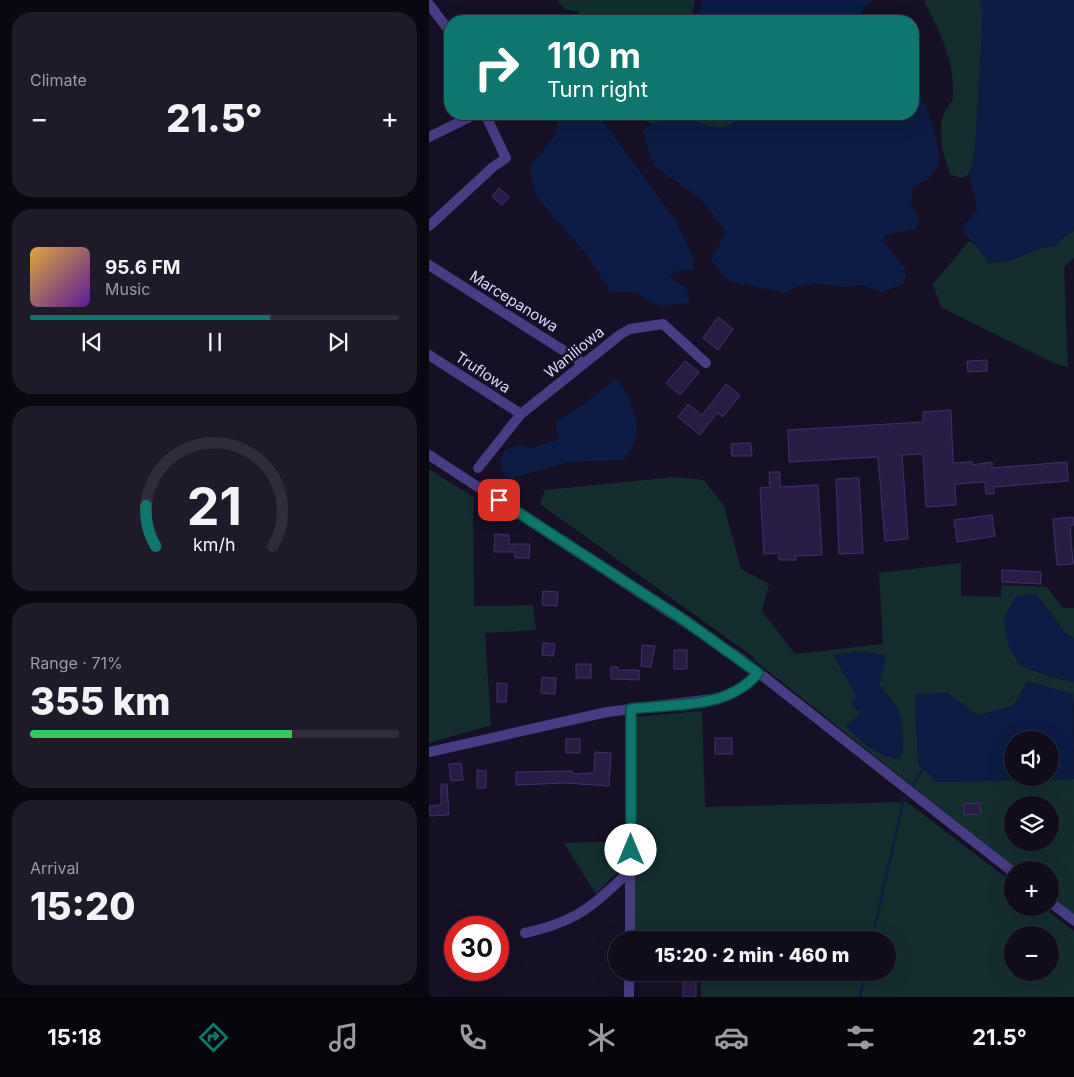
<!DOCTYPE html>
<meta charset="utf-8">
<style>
body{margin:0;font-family:Inter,sans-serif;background:#1e1a29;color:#f1f3f6;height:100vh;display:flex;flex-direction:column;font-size:19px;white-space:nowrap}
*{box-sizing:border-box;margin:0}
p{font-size:16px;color:#9c9ba3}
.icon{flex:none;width:28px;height:28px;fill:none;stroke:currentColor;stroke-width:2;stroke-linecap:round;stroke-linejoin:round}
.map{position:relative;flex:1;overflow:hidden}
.panel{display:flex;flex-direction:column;gap:12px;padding:12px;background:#09070f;width:429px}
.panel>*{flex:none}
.banner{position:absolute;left:15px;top:15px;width:475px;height:105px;border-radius:20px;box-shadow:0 5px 20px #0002,0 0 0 1px #302c3b;background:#0f766e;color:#fff;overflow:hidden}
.controls{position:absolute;left:575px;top:731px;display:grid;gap:10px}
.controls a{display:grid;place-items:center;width:55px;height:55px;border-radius:50%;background:#100c1c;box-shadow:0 5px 20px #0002,0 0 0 1px #302c3b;font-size:25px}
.speed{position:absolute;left:15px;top:916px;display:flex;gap:10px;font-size:25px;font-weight:700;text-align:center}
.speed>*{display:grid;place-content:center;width:65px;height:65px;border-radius:50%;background:#100c1c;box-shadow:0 5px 20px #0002,0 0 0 1px #302c3b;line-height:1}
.speed .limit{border:8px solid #d22;background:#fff;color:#111}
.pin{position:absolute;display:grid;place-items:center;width:42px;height:42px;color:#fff;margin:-21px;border-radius:10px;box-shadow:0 2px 8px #0006}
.me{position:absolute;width:55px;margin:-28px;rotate:0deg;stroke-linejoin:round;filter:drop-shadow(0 0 4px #0008)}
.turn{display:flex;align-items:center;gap:18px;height:105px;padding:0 20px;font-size:22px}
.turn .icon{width:65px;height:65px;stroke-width:2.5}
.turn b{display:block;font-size:35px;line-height:42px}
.big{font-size:38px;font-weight:800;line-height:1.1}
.panel .widget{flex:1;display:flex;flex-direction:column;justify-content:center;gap:8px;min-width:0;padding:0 18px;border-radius:20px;background:#1e1a29}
.panel .dial{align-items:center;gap:0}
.dial svg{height:130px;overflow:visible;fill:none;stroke:#302c3b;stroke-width:7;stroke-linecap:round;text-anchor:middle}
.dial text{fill:#f1f3f6;stroke:none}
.song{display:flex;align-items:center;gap:15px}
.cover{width:60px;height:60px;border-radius:8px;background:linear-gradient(135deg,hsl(40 70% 55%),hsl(270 70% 35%))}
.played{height:5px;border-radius:2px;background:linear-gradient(90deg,#0f766e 65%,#302c3b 65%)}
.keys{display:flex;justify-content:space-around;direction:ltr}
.heat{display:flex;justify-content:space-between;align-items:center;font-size:28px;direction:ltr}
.charge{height:8px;border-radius:4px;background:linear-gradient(90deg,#34c759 71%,#302c3b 0)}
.trip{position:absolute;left:179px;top:931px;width:288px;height:50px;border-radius:25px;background:#100c1c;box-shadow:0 5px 20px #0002,0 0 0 1px #302c3b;font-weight:800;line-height:50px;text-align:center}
.tab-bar{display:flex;height:80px;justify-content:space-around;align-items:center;background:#06050b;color:#9c9ba3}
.tab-bar .icon{width:35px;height:35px}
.tab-bar .current{color:#0f766e}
.tab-bar b{font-size:22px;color:#f1f3f6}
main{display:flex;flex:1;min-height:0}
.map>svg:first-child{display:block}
.green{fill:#142e30;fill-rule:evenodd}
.water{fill:#0c1c43;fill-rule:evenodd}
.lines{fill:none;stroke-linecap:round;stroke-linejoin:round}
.stream{stroke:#0c1c43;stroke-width:2.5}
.building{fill:#291d46;stroke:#423071}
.minor{stroke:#463d83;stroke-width:10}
.route-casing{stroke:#0a4d48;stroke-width:12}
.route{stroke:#0f766e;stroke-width:9}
.labels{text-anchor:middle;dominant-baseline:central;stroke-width:5;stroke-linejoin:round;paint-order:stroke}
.street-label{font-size:15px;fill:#ded7fd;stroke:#161026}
</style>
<main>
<section class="panel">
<div class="widget"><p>Climate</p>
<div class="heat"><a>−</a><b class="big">21.5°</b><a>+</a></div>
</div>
<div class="widget">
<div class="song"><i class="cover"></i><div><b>95.6 FM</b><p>Music</p></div></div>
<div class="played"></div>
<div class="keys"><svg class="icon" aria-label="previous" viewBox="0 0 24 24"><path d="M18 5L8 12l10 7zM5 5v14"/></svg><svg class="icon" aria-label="pause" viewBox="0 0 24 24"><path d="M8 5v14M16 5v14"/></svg><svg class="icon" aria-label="next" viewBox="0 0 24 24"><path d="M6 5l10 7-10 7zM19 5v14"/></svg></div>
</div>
<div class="widget dial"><svg viewBox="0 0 100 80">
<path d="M14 69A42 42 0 1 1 86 69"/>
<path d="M14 69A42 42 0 0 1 8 44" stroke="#0f766e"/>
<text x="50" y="56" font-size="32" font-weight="700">21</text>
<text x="50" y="72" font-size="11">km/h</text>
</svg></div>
<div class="widget"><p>Range · 71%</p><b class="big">355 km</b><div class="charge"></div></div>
<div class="widget"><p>Arrival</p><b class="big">15:20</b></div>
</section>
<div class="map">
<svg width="646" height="997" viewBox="0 0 646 997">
<rect width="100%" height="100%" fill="#161026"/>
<path class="green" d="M128,0H266L262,21H175L162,15L156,21H152L149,11L137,10Z
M495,0H551L554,12L546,153L540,174L534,178L522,175C514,156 507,131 516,111C519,106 523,104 524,98C526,59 511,34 495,0Z
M216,114H310C301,139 274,122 256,119C245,117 231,122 221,124Z
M645,231V258L635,267L639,367L627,364L512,307L504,284L540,241L553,250L559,263L583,260L612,248L626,246L638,234Z
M0,469L44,497L45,606L104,605L107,630L56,633L62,725L0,743Z
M246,477L275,480L295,506L312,569L340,584L333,611L366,654L454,644L450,573L532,563V596L572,597V585L618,587L634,608H645V638L638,635L607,594L590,665L619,676L645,682V710L644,694L549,715L518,693L486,695L489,764L508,782L645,779V915L621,896V870H589L324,659L326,658L111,504L116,490ZM408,660L450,684L470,710L458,757L438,746L417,726L431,714L428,697ZM584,805H621V842H584Z
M273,711L276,807L478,802L584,883V908H615L645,931V997H272V973L458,972V940H204L207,806L206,717ZM584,935H621V972H584Z
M198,841L197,863L167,894L135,843Z"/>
<path class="water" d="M274,0H444L433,9L434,21H266Z
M551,0H646L645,231L638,234L626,246L612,248L583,260L559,263C552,249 540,242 533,228L548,210L540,174L546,153L554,12Z
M484,83C496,98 518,154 506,171C501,179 491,183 484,188L482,204L491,222L486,229L456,235L454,241L475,267L478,276L474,284L452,292L434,285L415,287L386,283L366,287L356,293L300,281L282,260L297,232L273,200L225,166L213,130C223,122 241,118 254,119C274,120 300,140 310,114H484Z
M130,114H169L246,220L264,257L265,269L250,270L240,277L258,289L260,303L231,306L206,293L181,291L157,254L106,195L101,167L126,135Z
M187,378C198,393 211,418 207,438C205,445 199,453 195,460L139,462L84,478L74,476L71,462L76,450L89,445L102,448L131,439L127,430L128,422L158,402Z
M607,594L638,635L645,638V682L619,676L590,665L579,644L575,617L587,596Z
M429,651L458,655L450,684L470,710L475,741L472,759C448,756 434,742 417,726L431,714L422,703L428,697L404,655Z
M598,681L644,694L645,779L508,782L489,764L486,694L518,693L549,715L584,706ZM584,740H621V778H584Z"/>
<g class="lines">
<path class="stream" d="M485,784L494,769
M443,940L474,802L477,797
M431,997L436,972"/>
</g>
<path class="building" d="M70,188L80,197L73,205L63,197Z
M289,317L304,329L289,350L274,338Z
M558,360V371L539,372L538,361Z
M256,361L270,372L251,395L237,383Z
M297,384L311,395L294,417L288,413L271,435L249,417L259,404L273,415Z
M522,410L524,463L543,462V465L563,462V468L638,462L639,481L565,487V494H557L556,482L526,484L527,505L497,507L494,454L473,455L479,539L456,541L449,457L360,462L359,430L494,422V412Z
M316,443H322L323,456H303L302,444Z
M340,472H351V487L389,485L393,555L367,556V560H350V553L335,554L331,488L341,487Z
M430,478L434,553L410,554L407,479Z
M563,515L566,536L528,542L525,520Z
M644,517L645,525H641L644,564L628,565L624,519Z
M66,534L80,535V544H101L100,558H86V552H65Z
M573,570L612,572V584L573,582Z
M114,591L129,592L128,606L113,605Z
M114,643L126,644L124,656L113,655Z
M213,645L226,646L222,667L212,666Z
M245,650H258V669H245Z
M147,664H162V678H147Z
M182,667H189V670H210V680L182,679Z
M113,677L127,678L126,694L112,693Z
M68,683L78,684L77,702H68Z
M286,738H303V754H286Z
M137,739H151V753H137Z
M166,752L182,753L180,786L136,783L87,785V772L143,771L144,774L165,773Z
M32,763L34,780L22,781L20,764Z
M48,770L57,771V788H48Z
M12,784H18L20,815L0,816V806L12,805Z
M551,803L552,814L535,815L534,804Z
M254,976H267V997H254Z"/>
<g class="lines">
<path class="minor" d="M0,4L21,32
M0,137L47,114
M0,226L64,167L77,158L56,114
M0,265L154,363
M0,355L92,414
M0,455L312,659L584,872
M49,468L92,414L192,334L201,329L234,324L277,363
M0,752L178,712L292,698L318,685L329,673
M621,902L646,921
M96,933C150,921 163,906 202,870
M201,940V709
M200,997V972"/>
</g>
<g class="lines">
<g class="route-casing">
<path id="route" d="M70,500L255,620L329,673C298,710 246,703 202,709V850"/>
</g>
<use href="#route" class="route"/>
</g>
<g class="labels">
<g class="street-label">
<text transform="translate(85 301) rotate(32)">Marcepanowa</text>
<text transform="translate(145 352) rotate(-39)">Waniliowa</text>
<text transform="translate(54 372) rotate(33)">Truflowa</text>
</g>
</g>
</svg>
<div class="controls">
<a><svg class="icon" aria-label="sound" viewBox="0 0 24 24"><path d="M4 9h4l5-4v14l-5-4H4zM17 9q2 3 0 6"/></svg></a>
<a><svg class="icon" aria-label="layers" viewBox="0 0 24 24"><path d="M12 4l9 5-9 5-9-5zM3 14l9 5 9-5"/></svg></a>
<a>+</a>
<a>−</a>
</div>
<div class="speed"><div class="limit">30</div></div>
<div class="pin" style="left:70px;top:500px;background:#d93025"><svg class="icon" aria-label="arrive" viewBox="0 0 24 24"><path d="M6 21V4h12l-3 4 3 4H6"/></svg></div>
<svg class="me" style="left:202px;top:850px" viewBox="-20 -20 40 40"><circle r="19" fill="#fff"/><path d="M0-13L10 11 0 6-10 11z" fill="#0f766e"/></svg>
<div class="trip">15:20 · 2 min · 460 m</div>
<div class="banner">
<div class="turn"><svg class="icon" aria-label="right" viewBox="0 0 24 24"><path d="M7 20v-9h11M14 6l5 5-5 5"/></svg><div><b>110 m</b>Turn right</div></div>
</div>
</div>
</main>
<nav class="tab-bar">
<b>15:18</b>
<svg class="icon current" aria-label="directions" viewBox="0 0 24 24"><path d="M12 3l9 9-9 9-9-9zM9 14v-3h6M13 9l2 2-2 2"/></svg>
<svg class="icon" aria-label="music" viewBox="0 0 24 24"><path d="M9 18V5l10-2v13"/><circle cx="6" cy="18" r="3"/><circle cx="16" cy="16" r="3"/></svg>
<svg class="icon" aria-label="phone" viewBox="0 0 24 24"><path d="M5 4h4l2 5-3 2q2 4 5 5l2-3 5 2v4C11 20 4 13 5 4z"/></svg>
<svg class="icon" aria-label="climate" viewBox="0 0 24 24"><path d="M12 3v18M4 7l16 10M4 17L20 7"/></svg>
<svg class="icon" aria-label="car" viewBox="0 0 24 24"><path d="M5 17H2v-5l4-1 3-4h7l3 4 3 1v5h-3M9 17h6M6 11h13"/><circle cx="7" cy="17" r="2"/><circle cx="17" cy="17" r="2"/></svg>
<svg class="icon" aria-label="filters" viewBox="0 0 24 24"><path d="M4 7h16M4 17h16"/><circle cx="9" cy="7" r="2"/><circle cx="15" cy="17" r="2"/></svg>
<b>21.5°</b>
</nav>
